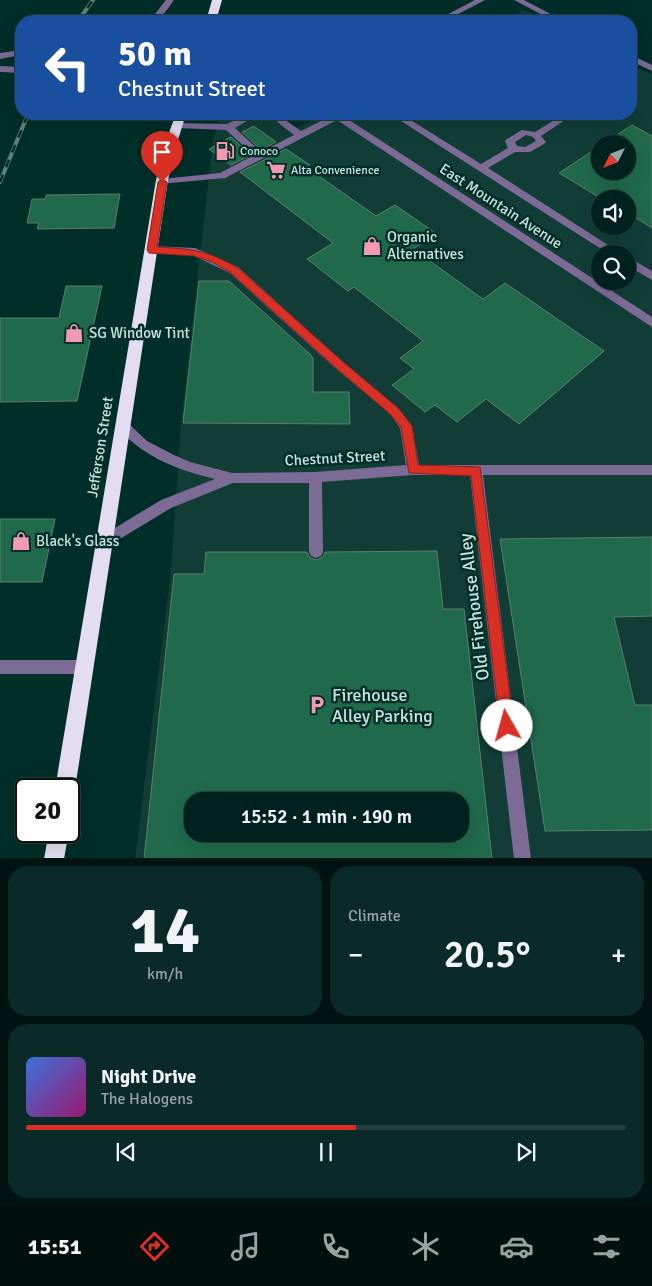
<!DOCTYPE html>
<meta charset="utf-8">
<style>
body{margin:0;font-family:Signika,sans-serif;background:#0a2a27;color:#f1f3f6;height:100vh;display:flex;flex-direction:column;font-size:19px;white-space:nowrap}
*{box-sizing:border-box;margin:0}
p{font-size:16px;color:#95a4a4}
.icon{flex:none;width:28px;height:28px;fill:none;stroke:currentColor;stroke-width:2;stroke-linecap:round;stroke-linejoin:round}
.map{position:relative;height:858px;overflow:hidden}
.side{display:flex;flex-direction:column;gap:8px;padding:8px;background:#001310;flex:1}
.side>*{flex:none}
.banner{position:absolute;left:15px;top:15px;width:622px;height:105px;border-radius:20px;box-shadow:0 5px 20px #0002,0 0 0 1px #223f3c;background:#1a4fa0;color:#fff;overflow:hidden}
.needle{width:32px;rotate:228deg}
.buttons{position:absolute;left:591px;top:135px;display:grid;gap:10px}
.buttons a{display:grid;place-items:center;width:45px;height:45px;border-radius:50%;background:#00221e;box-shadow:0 5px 20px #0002,0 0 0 1px #223f3c;font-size:25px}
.speed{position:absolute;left:15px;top:778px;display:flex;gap:10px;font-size:25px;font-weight:700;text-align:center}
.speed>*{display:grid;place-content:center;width:65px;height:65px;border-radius:50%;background:#00221e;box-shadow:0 5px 20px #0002,0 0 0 1px #223f3c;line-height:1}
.speed .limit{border:2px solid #111;border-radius:8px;background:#fff;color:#111}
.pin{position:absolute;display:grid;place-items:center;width:42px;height:42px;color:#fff;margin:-51px -21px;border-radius:50% 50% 50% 0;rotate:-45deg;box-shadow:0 0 5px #0007}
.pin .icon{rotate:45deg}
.me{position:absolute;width:55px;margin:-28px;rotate:353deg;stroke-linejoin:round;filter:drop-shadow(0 0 4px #0008)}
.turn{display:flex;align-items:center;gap:18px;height:105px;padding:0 20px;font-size:22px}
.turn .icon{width:65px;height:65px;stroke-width:2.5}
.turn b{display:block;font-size:35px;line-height:42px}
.big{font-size:38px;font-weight:600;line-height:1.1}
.side .tile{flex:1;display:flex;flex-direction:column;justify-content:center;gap:8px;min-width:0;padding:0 18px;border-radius:20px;background:#0a2a27}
.side .dial{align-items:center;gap:0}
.dial b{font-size:65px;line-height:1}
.song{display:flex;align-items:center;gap:15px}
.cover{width:60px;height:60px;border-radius:8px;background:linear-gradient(135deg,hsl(220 70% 55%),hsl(320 70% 35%))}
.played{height:5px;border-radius:2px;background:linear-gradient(90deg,#d93025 55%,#223f3c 55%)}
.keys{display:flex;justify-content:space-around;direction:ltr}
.heat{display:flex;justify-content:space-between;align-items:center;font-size:28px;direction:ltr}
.side .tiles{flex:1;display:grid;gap:8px;grid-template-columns:1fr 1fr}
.tile:last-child{grid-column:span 2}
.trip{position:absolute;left:184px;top:792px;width:285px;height:50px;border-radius:20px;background:#00221e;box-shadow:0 5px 20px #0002,0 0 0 1px #223f3c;font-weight:600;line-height:50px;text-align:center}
.dock{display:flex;height:80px;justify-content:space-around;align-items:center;background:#000e0c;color:#95a4a4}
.dock .icon{width:35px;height:35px}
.dock .on{color:#d93025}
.dock b{font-size:22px;color:#f1f3f6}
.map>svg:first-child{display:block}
.built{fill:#113d36;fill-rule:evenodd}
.building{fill:#206a4b;stroke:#5b7f6c;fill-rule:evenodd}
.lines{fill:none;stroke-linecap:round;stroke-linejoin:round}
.minor{fill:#7b6b95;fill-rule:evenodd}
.highway{fill:#e4ddf2;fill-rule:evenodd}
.rail-casing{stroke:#5e827c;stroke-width:4}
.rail{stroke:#002e28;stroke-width:2.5;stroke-dasharray:8;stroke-linecap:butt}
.route{fill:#d93025;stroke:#8d1f18}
.labels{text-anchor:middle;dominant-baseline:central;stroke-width:5;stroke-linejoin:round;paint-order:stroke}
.far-poi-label{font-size:12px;fill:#cae1dc;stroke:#002e28;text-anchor:start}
.street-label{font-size:15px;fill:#cae1dc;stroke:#002e28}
.poi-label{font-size:15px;fill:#cae1dc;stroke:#002e28;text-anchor:start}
.near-street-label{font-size:18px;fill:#cae1dc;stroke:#002e28}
.near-poi-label{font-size:18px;fill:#cae1dc;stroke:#002e28;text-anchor:start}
</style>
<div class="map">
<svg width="652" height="859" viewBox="0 0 652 859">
<rect width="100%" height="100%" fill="#002e28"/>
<path class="built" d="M524,10L546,21H504Z
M631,64L652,75V858L135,859L171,570L181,423L213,140L221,114H269L292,130L326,114H631ZM600,144H628V171H600ZM600,199H628V226H600ZM600,254H628V281H600ZM192,801H460V834H192Z"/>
<path class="building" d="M632,125L652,136V228L628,213V199H602L559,173L600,146V171H628V144H603Z
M254,126L276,142L261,150L242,132Z
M231,137L251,155L231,165L209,149Z
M286,149L310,165L306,167L376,216L395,205L437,234L413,249L483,299L505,283L604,351L519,424L486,399L457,422L435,405L425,412L392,385L414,369L400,358L423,341L354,287L348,291L307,259L333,243L240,172Z
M120,194L114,228L37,229L39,223H27L32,199H45L46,195Z
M199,281H229L310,354L313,358V392H349L350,424L183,423Z
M66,286H102L77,401L0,402V318H59Z
M0,519H55L42,582H0Z
M652,537V616L614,617L635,705H652V830L545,831L500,539Z
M437,551L443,609H464L492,859H144L174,574H204L206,552H307L310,558L317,560L323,557L325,552ZM192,801H460V834H192Z"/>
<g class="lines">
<path class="minor" d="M166,0H174C166,11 161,21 146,21L155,14Z
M475,0H485L445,21H435Z
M514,0H524L564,21H554Z
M21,50V55L0,59V53Z
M631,55L652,65V71L631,61Z
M0,66L21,67V73L0,72Z
M248,114H259L235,128L261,152L294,135L267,114H277L301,131L331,116L330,114H340L652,317V327L337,120L225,178L159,184L157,182L162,179L220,173L254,155L226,130L177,128L174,127V123L227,124Z
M390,114H401L481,164L508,148L505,141L507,139L522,130L535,132L564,114H574L541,136L546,142L544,144L530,152H515L488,168L622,254H609ZM526,135L533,137L536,141L525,147L517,146L515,142Z
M152,246L195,248L238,267L342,361L398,408L412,426L419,465H652V475H483L531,859H514L470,475H413L322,482L323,552L321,556L316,558L311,556L309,552V483H233L171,508L110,545L105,547L100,545L98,541L100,537L161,500L215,479C175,469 149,459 120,431L118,427L120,423H128L147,441L174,455L190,462L232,473L315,472L406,465L400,428L390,414L334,367L230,273L194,256L148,253L147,250L148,247Z
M628,257L652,271V280L628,266Z
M0,660H84L89,662L92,667L89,672L84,674H0Z"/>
<path class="highway" d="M212,0H222L216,21H206Z
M176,114H186L177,143L168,180L75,789L72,796L69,797V789H55L156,180L165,143Z
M69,830V831L64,859H44L49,831Z"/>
<g class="rail-casing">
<path id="rail" d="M78,21L93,0
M0,182L28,114"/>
</g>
<use href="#rail" class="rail"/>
</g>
<path class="route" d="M162,179L167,182L157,247C193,249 206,250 238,268L342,361L398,408L412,426L418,465L480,467L514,726L512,732L507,734L502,732L500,726L471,476L409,473L401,427L390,414L335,367L231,273L212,262L194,256L149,253L147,250L158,182Z"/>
<defs>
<g id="fuel-bare" transform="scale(1.5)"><path d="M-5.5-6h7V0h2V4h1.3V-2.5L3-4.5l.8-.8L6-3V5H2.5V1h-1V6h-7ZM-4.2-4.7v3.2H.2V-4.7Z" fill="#f19ab2" stroke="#002e28" stroke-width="2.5" paint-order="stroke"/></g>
<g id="supermarket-bare" transform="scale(1.5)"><path d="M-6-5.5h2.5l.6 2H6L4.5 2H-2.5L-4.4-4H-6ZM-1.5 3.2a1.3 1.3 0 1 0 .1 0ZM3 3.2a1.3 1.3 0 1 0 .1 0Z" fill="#f19ab2" stroke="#002e28" stroke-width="2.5" paint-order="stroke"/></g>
<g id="shop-bare" transform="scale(1.5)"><path d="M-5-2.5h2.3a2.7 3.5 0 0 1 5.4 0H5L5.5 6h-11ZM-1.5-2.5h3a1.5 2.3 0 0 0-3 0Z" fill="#f19ab2" stroke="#002e28" stroke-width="2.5" paint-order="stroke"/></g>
<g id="parking-bare" transform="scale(1.5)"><path d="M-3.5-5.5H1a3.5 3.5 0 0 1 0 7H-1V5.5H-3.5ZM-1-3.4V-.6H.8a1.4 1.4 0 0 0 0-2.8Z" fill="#f19ab2" stroke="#002e28" stroke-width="2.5" paint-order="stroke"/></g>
</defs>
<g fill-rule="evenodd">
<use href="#fuel-bare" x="225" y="151"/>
<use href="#supermarket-bare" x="276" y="170"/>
<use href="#shop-bare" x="372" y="246"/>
<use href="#shop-bare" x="74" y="333"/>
<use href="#shop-bare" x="21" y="541"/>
<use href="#parking-bare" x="317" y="705"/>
</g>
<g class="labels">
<g class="far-poi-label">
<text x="240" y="151">Conoco</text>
<text x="291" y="170">Alta Convenience</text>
</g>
<g class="street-label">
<text transform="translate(501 206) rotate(33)">East Mountain Avenue</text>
<text transform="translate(100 447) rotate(-81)">Jefferson Street</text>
<text transform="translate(335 458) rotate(-3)">Chestnut Street</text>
</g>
<g class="poi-label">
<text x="387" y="237">Organic<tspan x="387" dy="17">Alternatives</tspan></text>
<text x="89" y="333">SG Window Tint</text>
<text x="36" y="541">Black's Glass</text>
</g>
<g class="near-street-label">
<text transform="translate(474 607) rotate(-97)">Old Firehouse Alley</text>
</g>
<g class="near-poi-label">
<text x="332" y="695">Firehouse<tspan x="332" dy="21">Alley Parking</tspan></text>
</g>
</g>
</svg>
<div class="buttons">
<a><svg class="needle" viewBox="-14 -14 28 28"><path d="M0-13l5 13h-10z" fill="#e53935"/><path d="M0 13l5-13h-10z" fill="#95a4a4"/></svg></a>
<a><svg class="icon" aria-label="sound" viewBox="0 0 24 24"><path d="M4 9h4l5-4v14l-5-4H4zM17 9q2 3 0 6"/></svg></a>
<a><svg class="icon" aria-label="search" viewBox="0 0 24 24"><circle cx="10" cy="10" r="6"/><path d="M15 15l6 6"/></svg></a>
</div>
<div class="speed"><div class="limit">20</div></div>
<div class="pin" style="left:162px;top:182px;background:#d93025"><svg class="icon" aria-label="arrive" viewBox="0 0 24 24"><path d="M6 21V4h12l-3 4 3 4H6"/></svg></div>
<svg class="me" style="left:507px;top:726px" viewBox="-20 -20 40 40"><circle r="19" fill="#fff"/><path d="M0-13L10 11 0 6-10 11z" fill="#d93025"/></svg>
<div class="trip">15:52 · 1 min · 190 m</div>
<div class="banner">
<div class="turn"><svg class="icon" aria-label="left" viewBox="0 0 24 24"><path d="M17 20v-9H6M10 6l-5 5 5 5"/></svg><div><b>50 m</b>Chestnut Street</div></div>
</div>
</div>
<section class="side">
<div class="tiles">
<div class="tile dial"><b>14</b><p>km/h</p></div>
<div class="tile"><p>Climate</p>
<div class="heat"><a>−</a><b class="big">20.5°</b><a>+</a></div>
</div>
<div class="tile">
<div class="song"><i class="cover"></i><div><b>Night Drive</b><p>The Halogens</p></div></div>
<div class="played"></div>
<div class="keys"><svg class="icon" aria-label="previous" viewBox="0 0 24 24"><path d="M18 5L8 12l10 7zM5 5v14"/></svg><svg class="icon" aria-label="pause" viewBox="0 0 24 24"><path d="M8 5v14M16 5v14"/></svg><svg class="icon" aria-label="next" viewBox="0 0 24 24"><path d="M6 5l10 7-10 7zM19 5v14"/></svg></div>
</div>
</div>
</section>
<nav class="dock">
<b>15:51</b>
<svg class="icon on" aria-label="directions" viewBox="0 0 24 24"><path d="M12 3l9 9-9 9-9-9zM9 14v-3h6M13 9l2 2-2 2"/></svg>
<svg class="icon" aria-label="music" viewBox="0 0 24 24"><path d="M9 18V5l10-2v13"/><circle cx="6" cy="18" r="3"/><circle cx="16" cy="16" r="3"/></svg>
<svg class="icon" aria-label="phone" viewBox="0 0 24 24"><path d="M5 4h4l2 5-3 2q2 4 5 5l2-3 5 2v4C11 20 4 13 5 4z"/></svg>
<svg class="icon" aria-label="climate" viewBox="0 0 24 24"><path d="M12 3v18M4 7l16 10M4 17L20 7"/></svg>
<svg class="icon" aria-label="car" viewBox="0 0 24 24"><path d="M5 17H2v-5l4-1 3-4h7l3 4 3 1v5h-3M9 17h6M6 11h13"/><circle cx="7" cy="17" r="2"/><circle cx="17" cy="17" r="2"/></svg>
<svg class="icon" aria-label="filters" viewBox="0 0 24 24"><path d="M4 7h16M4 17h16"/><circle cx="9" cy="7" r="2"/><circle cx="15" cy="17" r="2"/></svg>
</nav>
